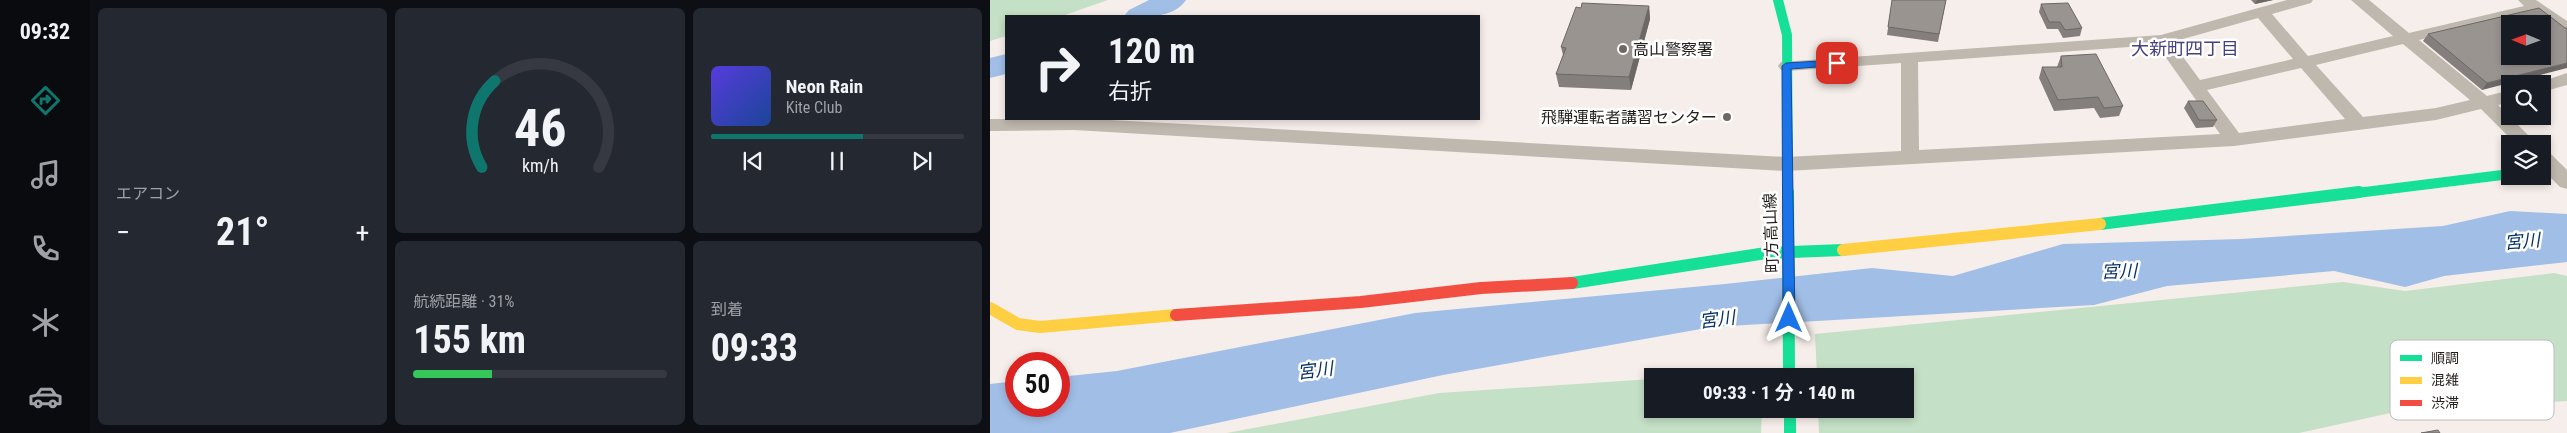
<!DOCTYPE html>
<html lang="ja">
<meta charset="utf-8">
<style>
body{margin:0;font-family:"Roboto Condensed","Noto Sans JP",sans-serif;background:#242831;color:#f1f3f6;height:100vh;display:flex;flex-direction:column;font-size:19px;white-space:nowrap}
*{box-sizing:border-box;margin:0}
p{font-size:16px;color:#9ea1a6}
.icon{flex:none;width:28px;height:28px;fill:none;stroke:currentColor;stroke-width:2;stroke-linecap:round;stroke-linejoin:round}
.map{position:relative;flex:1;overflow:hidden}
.drawer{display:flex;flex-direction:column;gap:8px;padding:8px;background:#0d0f14;width:900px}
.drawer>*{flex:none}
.top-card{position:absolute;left:15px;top:15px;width:475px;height:105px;border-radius:0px;box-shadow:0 2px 8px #0003;background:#171b24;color:#f1f3f6;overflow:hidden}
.needle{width:32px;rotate:271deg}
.buttons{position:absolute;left:1511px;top:15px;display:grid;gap:10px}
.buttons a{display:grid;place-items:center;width:50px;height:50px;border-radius:0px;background:#171b24;box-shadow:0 2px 8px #0003;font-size:25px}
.speed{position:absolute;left:15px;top:352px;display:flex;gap:10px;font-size:25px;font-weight:700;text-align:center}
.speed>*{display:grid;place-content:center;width:65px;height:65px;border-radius:50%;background:#171b24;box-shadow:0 2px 8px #0003;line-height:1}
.speed .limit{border:8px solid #d22;background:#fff;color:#111}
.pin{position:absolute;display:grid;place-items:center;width:42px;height:42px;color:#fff;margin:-21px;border-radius:10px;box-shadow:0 2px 8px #0006}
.me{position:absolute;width:55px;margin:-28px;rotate:0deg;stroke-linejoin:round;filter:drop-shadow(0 0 4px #0008)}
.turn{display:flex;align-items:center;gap:18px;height:105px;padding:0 20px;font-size:22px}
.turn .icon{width:65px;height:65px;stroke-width:2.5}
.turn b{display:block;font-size:35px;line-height:42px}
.big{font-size:38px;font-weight:700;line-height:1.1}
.drawer .tile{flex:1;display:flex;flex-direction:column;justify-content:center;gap:8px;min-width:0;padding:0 18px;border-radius:8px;background:#242831}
.drawer .dial{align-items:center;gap:0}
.dial svg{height:130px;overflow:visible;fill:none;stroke:#363941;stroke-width:7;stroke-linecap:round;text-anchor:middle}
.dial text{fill:#f1f3f6;stroke:none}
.song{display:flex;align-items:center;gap:15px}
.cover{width:60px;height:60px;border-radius:8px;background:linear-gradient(135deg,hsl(250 70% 55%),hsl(220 70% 35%))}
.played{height:5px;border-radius:2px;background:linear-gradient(90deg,#0f766e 60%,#363941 60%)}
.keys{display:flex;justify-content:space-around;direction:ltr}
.heat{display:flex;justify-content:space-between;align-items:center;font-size:28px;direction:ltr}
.charge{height:8px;border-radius:4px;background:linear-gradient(90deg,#34c759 31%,#363941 0)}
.drawer .tiles{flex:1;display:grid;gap:8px;grid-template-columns:repeat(3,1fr)}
.tile:first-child{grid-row:span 2}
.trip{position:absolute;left:654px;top:368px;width:270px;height:50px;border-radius:0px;background:#171b24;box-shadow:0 2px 8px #0003;font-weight:700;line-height:50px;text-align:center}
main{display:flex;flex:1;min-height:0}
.tab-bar{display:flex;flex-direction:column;width:90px;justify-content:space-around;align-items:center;background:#090b0e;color:#9ea1a6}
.tab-bar .icon{width:35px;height:35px}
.tab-bar .on{color:#0f766e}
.tab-bar b{font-size:22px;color:#f1f3f6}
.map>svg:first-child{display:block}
.green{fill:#c4e0c6}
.water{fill:#a1bee6}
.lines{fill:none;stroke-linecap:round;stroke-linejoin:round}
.river{fill:#a1bee6;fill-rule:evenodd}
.street{fill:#bfb8ae;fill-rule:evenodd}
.fast-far1{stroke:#16e098;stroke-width:10}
.fast{stroke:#16e098;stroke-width:12}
.slow{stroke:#ffcf43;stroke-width:12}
.jam{stroke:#f24e42;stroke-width:12}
.wall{fill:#847f7d}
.shaded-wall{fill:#6c6866}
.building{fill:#9a9491;stroke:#6c6866;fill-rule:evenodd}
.route{fill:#1a73e8;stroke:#114b97}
.poi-dot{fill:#6e6764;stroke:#fff;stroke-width:2}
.labels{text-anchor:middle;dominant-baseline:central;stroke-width:5;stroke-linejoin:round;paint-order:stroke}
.poi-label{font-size:16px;fill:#241f1c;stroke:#fff;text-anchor:start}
.street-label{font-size:16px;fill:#241f1c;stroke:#fff}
.neighbourhood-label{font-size:18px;fill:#44417e;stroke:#fff}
.water-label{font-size:18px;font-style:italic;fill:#063167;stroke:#fff}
.key{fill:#fff;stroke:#bdbcbb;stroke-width:1}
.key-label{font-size:14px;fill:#241f1c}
</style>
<main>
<nav class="tab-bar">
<b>09:32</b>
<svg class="icon on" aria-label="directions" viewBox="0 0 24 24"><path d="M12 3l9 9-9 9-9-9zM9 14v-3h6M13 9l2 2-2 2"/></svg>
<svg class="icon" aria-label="music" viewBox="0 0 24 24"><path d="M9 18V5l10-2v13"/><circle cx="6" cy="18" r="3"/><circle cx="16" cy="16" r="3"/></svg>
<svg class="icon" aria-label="phone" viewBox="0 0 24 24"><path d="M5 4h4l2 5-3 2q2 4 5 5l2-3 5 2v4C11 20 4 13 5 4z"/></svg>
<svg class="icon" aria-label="climate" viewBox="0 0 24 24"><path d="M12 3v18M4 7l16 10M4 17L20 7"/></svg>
<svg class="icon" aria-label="car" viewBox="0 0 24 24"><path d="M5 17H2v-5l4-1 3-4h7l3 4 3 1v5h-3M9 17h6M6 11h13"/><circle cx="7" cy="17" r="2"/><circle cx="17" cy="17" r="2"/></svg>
</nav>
<section class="drawer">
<div class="tiles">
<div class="tile"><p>エアコン</p>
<div class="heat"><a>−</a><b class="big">21°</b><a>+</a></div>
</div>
<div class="tile dial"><svg viewBox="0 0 100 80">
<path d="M14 69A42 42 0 1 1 86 69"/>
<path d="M14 69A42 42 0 0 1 22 16" stroke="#0f766e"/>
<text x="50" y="56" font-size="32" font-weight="700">46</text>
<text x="50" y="72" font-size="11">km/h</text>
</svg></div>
<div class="tile">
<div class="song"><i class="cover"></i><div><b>Neon Rain</b><p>Kite Club</p></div></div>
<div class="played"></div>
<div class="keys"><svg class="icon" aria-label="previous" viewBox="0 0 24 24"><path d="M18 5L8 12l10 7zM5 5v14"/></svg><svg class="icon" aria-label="pause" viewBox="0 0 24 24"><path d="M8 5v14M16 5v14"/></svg><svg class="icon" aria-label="next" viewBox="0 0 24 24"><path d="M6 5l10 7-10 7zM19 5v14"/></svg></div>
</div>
<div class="tile"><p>航続距離 · 31%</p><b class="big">155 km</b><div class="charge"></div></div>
<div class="tile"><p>到着</p><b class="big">09:33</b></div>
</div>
</section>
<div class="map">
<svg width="1577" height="433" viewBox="0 0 1577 433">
<rect width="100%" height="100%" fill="#f6eeea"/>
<path class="green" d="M0,0H118L72,16H16V36L0,41Z
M1564,273L1577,276V401L1405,412L1309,433H829L828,409H915V376H827L825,334L1353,282L1415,291Z
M662,379V409H772L771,433H237L449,393Z"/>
<path class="water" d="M1520,211L1577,214V262L1454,276L1415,287L1344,271L1177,286L1104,305L722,327L453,375L180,433H0V384L26,381V406H69V377L127,371L425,313L735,284L882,268L963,276L1073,244L1251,239L1453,226Z"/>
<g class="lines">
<path class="river" d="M159,0H196C183,19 155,17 134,16L139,10Z
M16,54V74L0,78V58Z"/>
<path class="street" d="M1297,0H1323L1321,3L1282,14L1318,56L1403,36L1361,0H1379L1419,33L1534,6L1528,0H1546L1577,21V34L1571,33L1544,13L1429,40L1497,96L1520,90V102L1508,105L1547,144H1526L1491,109L1446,120L1244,146L796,171L84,130L0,131V119H102L796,157L911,151V63L797,71L791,70L788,66L791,62L1171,35ZM1268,18L1303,59L1210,80L1182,42ZM1413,44L1480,100L1446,108L1373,117L1326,65ZM1167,45L1230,134L929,150L928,62ZM1311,68L1355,119L1249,133L1217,90Z
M1577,73V85L1552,92V84H1545Z
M1552,150L1559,152L1577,170V189L1570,187L1552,169Z"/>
<path class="fast-far1" d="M788,0L797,35L798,194
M1359,194L1520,174"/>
<path class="fast" d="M798,192L799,376
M1110,224L1369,192
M582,283L776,253L853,250
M800,409V433"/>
<path class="slow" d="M853,250L1110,224
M0,308L28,324L50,327L186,315"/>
<path class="jam" d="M186,315L371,302L491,288L582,283"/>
</g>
<path class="wall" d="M902,0H956L948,42L897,35Z
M1261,0H1283L1265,4Z
M1051,4L1092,28L1090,36L1073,38L1068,29H1057L1049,12Z
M659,6L660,19L641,90L569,87L566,74L573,55L571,47Z
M1575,28L1492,90L1433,41L1438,34Z
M1071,56L1133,106L1129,116L1110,118L1104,108L1064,111L1049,78L1052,67H1067Z
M1198,101L1227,120L1223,127L1206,128L1194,108Z"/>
<path class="shaded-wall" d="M1267,0H1283L1265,4Z
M659,6L660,19L641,90L639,77Z
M1577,63V68L1492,90L1497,83Z"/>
<path class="building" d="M902,0H956L949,34L898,27Z
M592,3L659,6L639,77L566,74L576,48L571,47L586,7L591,8Z
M1078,3L1092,28L1075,30L1070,22H1059L1051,4Z
M1549,8L1575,28H1577V63L1497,83L1438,34ZM1520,24H1552V56H1520Z
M1106,54L1133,106L1114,108L1108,97L1068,100L1052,67H1072L1071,56Z
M1198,101H1213L1227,120H1209Z
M1448,430L1450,433H1431Z"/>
<path class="route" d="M847,60L851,61V65L801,69L805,318L799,323L793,318L792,66L796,63Z"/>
<g class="poi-dot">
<circle cx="633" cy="49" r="5"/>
<circle cx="737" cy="117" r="5"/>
</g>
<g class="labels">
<g class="poi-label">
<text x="643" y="49">高山警察署</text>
<text x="727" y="117" text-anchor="end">飛騨運転者講習センター</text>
</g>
<g class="street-label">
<text transform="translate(781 233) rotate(-92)">町方高山線</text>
</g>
<g class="neighbourhood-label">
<text x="1195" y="48">大新町四丁目</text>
</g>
<g class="water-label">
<text transform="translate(1532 241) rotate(-5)">宮川</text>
<text transform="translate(1129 271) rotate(-2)">宮川</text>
<text transform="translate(727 319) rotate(-7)">宮川</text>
<text transform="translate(325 370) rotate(-7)">宮川</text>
</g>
</g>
<rect x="1400" y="340" width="164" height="80" rx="8" class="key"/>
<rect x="1410" y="355" width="22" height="6" fill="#16e098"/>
<rect x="1410" y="377" width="22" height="7" fill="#ffcf43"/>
<rect x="1410" y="400" width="22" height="6" fill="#f24e42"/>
<g class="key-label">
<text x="1441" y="363">順調</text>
<text x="1441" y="385">混雑</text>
<text x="1441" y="408">渋滞</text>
</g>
</svg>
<div class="buttons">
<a><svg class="needle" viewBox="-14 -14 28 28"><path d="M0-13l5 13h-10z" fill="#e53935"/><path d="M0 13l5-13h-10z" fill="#9ea1a6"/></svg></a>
<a><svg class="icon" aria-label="search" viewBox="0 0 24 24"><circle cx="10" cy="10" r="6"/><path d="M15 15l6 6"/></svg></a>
<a><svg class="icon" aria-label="layers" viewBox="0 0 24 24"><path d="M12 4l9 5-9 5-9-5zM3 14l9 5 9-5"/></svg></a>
</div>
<div class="speed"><div class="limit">50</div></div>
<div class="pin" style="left:847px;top:63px;background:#d93025"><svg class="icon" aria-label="arrive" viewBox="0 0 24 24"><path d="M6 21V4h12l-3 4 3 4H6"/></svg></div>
<svg class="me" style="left:799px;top:318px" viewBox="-20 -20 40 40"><path d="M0-17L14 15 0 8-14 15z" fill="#1a73e8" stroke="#fff" stroke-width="4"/></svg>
<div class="trip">09:33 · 1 分 · 140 m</div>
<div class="top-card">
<div class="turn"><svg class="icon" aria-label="right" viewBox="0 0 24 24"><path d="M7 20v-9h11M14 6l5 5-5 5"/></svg><div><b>120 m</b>右折</div></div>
</div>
</div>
</main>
